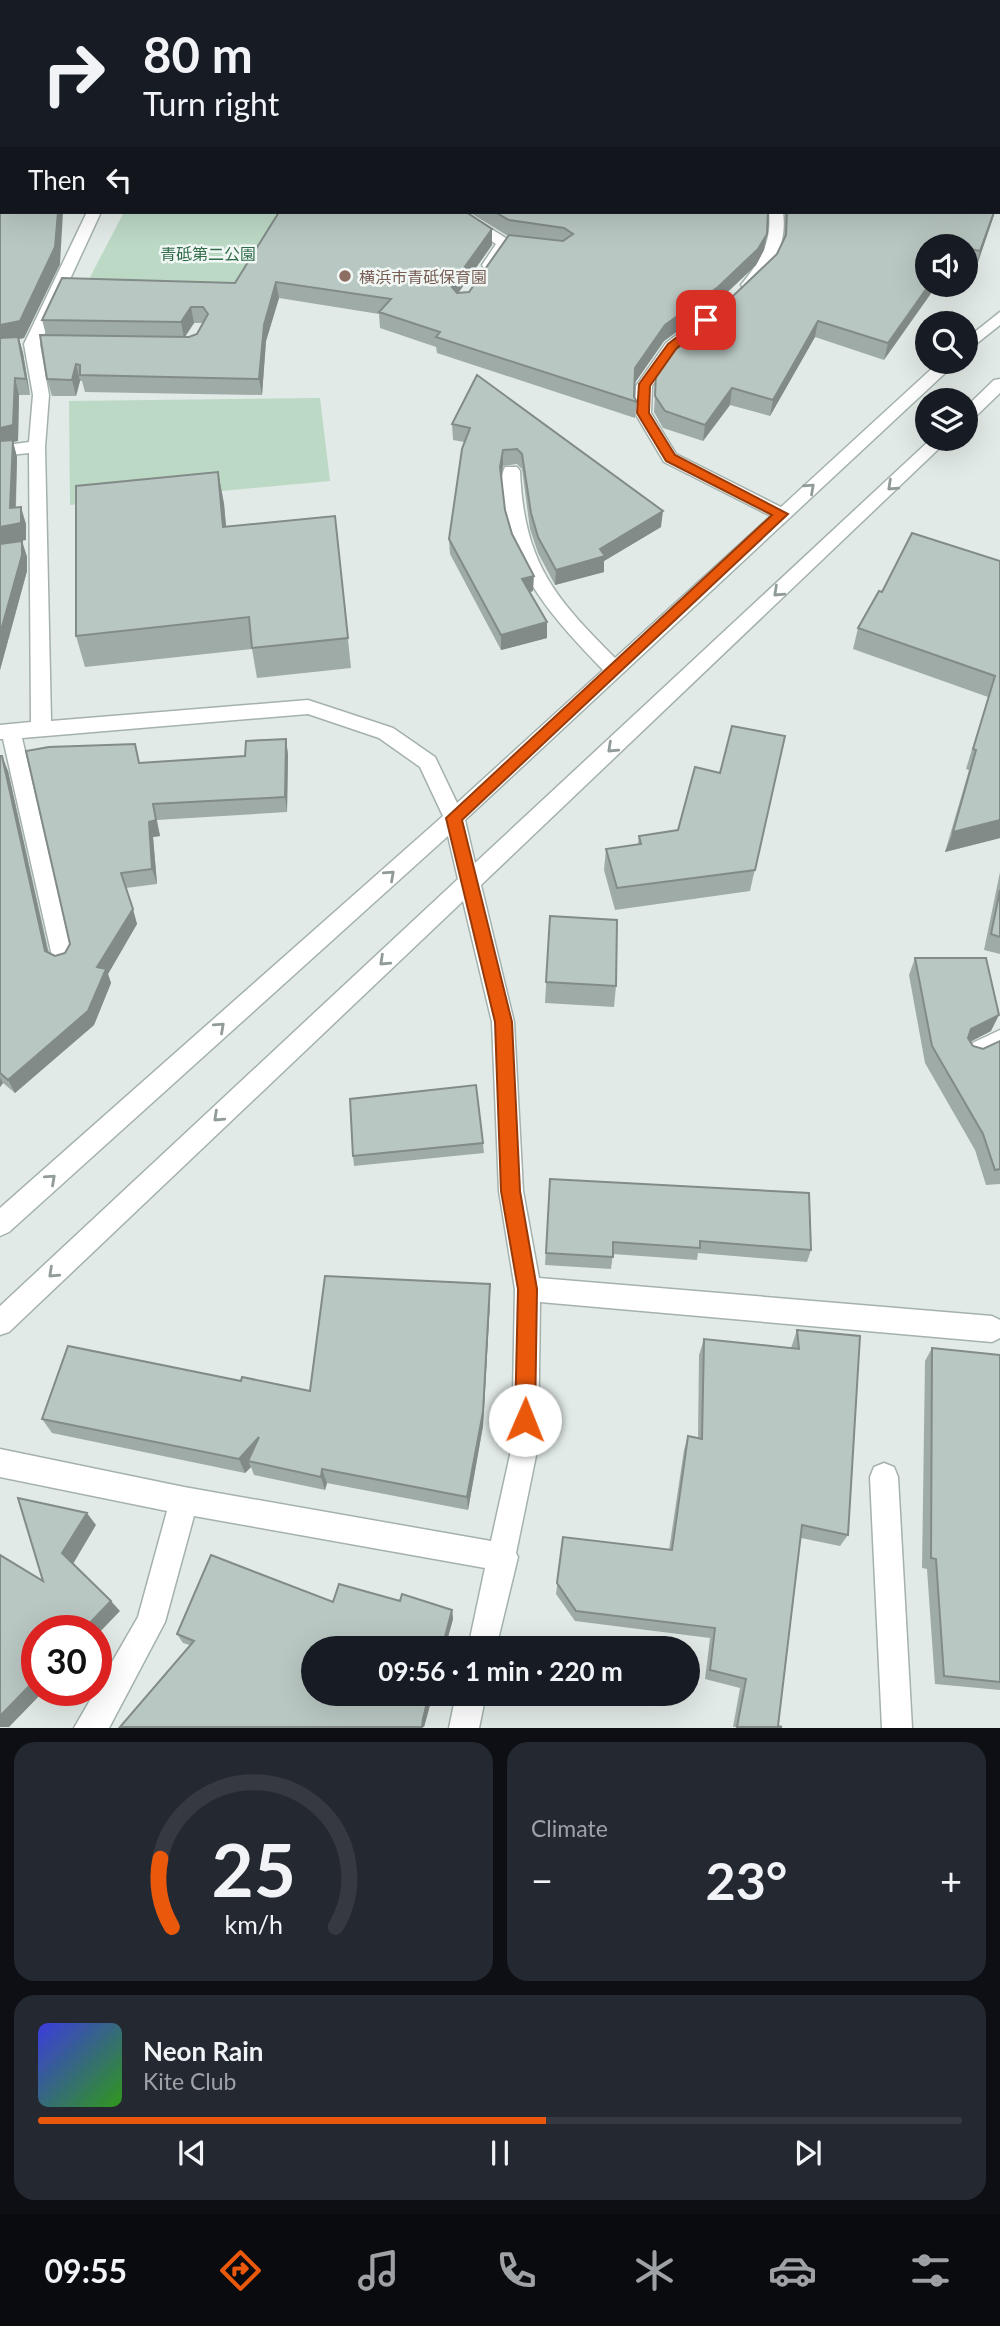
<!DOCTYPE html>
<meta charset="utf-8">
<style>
body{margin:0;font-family:Lato,"Noto Sans JP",sans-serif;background:#242831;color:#f1f3f6;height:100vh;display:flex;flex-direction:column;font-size:26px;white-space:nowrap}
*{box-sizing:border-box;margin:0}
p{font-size:23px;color:#9ea1a6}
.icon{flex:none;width:38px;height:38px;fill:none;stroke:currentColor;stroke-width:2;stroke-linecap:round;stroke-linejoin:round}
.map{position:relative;height:1728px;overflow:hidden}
.details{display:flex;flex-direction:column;gap:14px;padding:14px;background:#0d0f14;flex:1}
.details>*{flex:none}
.banner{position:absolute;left:0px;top:0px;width:1001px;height:214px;box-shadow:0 7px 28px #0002;background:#171b24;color:#f1f3f6;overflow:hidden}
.tools{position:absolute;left:915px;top:234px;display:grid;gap:14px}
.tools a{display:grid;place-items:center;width:63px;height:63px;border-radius:50%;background:#171b24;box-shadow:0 7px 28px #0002;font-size:35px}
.speed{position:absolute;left:21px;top:1615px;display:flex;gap:14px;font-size:35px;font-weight:700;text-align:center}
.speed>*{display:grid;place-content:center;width:91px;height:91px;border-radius:50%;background:#171b24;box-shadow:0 7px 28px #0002;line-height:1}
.speed .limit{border:10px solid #d22;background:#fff;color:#111}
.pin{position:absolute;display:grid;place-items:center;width:60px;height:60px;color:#fff;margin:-30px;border-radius:14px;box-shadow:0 4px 10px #0006}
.me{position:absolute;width:77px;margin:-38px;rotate:1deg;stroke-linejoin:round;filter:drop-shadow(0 0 5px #0008)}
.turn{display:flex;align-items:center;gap:24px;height:147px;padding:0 28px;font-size:32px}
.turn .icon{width:91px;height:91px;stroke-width:2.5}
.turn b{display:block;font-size:49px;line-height:60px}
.then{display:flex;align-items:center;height:66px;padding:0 28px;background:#0003;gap:14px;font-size:26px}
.big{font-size:52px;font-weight:700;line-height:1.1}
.details .widget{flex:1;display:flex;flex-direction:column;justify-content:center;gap:10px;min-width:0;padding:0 24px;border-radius:21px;background:#242831}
.details .dial{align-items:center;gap:0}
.dial svg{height:182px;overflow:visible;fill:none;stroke:#363941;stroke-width:7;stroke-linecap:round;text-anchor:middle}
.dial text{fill:#f1f3f6;stroke:none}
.song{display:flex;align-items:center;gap:21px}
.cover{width:84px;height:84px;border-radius:10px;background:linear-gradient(135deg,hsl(240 70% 55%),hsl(110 70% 35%))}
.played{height:7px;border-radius:4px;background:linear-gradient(90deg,#ea580c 55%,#363941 55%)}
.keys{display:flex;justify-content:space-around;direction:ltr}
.heat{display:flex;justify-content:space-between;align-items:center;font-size:38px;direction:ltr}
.details .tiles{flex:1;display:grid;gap:14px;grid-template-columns:1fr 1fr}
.widget:last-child{grid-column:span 2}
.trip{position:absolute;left:301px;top:1636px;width:399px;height:70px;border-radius:35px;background:#171b24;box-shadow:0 7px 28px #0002;font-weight:700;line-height:70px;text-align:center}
.menu{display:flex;height:112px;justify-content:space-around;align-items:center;background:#090b0e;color:#9ea1a6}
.menu .icon{width:49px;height:49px}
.menu .on{color:#ea580c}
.menu b{font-size:32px;color:#f1f3f6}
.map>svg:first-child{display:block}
.green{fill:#bcd9c5}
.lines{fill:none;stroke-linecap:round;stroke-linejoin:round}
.minor-casing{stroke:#a4b1ad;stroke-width:3}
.minor{fill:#fff;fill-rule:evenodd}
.wall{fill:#9faba7;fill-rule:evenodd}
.shaded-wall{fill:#828b88}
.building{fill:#b9c7c2;stroke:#828b88;stroke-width:2}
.oneway{stroke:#919c9a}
.route{fill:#ea580c;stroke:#983908;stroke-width:2}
.education-dot{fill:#8d6e63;stroke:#f1f7f4;stroke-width:2.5}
.labels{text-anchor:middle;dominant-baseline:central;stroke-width:5;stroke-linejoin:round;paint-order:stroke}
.far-park-label{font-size:16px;fill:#316c4a;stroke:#f1f7f4}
.far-education-label{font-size:16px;fill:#785e54;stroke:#f1f7f4;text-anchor:start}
</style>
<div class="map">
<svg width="1000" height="1728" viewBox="0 0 1000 1728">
<rect width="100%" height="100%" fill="#e1eae6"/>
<path class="green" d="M124,212H277L234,297L87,283Z
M320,398L330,481L70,505L69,401Z"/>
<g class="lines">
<g class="minor-casing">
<path id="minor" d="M87,212H101L40,344L49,395L45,447L51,721L308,700L393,728L435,757L457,803L603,670C557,622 507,570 504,499C503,489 500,476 505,467H517L520,471C524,562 553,596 615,658L771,516L664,462L635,413L636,386L666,343L691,324H703L705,327L678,349L652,386L651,413L676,454L781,507L939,362H957L465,820L475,863L931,439H949L481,885L514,1022L523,1191L539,1278L992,1316L1000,1320V1338L992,1342L540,1302L538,1446L516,1553L518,1557L496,1648H468L485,1568L194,1516L165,1622L109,1728H74L138,1617L167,1511L0,1477V1449L184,1487L491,1541L512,1446L515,1289L499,1191L492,1022L463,901L9,1332L0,1335V1306L458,879L448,836L9,1232L0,1236V1208L443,816L420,767L379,738L308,714L22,738L73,959L70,965L62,968L54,965L3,739H0V725L31,722L29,453L0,456V446L29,442L33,395L24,344Z
M447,212H464L509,240L511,243L494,268H484L482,265L496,244Z
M769,212H783C787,243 775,265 754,288H744L741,285C760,261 772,243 769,212Z
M1000,312V325L966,352V339Z
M1000,379V393L972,420L966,421V407L994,380Z
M1000,1030V1051L974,1063L966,1060L963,1053L966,1046Z
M884,1463L894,1467L898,1477L912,1728H882L870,1477L874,1467Z
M456,1694H486L479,1728H449Z"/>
</g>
<use href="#minor" class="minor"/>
</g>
<path class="wall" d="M0,0H1000V205L999,2H2V212L60,264L24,338L19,339L23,353L30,395H19L18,441L13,442L17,457L16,508L26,524V540L9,542L22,541L27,557V571L0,670Z
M469,212H768L764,250L756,265L716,303L664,341L634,384V397L637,402L635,418L437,353L436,347L380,328L379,314L279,298L266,341L262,395L85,392L82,381H80L76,396H52L47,379L46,335L42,320L235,283L492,229V245L458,293L469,292L508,236ZM194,323H203L197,334L189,337H185Z
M785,212H995L976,268L966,266V247H928L884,360L815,337L770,416L730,405L703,441L663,428L654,412L656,371L777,254L784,239Z
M477,375L661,527L604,561V572L555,585L538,553L530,529L522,469L517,464L503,466L501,476L505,510L512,534L533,591L530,592L547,622V638L501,650L450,554L449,539L464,442L453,440L452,424Z
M218,472L224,504L226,527L335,516L351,668L257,678L252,649L85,667L76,636Z
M1000,561V838L945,852L969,770L966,769L988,697L853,649L858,628L882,592Z
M785,736L750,891L615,910L604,870L606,849L638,844L639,836L678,830L720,773Z
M286,739L288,755L287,812L157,820L160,836L153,837L157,884L126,888L137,924L108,974L111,983L94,1025L15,1093L3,1083L0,1087V756L8,771L49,953L55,956L65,953L70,944L140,763L245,756Z
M1000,872V954L984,950Z
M550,916L616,986L614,1007L545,1003Z
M915,958L991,1031L970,1042L973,1046L983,1049L1000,1041V1184L986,1185L975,1150L925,1063L909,975Z
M483,1143L484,1153L354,1166L353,1156Z
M550,1179L811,1250L807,1262L698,1253L697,1260L613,1254L611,1269L545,1265Z
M490,1301L483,1426L468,1510L327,1483L325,1490L254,1475L251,1467L245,1473L52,1433L42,1419L241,1381L310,1391Z
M797,1330L848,1535L840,1546L801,1538L778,1726L782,1727H733L740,1688L705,1679L710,1638L575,1621L556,1594L563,1537L669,1550L684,1450L688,1436L698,1438L699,1355L704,1339L791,1348Z
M932,1348L1000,1355V1690L935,1684L927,1569L922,1568L925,1361Z
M211,1555L333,1602L339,1584L400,1601L402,1594L452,1610L453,1619L445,1648H313V1694H433L424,1727H120L190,1645L183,1643L177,1634Z"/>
<path class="shaded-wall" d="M58,212H63L60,264L24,338L19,339L23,353L30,395L26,379L0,342V325Z
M994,212H995L976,268L980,251Z
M492,229V245L452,302L451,286Z
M767,234L764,250L756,265L716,303L664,341L634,384L635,368L665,325Z
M276,282L279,298L266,341L262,395L259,379L264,325Z
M929,285H937L884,360L888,343Z
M191,307L194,323L184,338L181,322Z
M818,321L815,337L770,416L773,400Z
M76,364L80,381L76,396L72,380Z
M15,378L19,395L18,441L13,442L17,457L15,524L21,507L26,524V540L0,544V527L10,508L0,445V428Z
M732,388L730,405L703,441L705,425Z
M503,450V466L500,483V467Z
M218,472L224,504L229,558L223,527Z
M663,511L661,527L604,561V572L555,585L556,570L600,549Z
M22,541L27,557V571L0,670V634Z
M534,576L533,591L521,595L522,579Z
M547,622V638L501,650V635Z
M286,739L288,755L287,812L285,797Z
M2,756L8,771L51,966L45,951Z
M153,804L160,836L153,837L157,884L152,869L149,822Z
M1000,820V838L945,852L953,832Z
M133,909L137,924L108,974L111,983L94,1025L15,1093L8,1080L97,967Z
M999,1015L991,1031L964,1045L971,1029Z
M0,1077L3,1083L0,1087Z
M490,1284V1301L483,1426L468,1510L467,1497Z
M259,1437L248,1461L251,1467L245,1473L239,1459Z
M322,1469L327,1483L325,1490L321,1477Z
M87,1513L96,1525L73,1564L62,1553Z
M111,1601L120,1611L96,1636V1631H82Z
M452,1610L453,1619L445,1648H442Z
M37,1678V1690H45L9,1727H0V1716Z
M429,1694H433L424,1727H422L423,1719Z"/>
<path class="building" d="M0,0H1000V37L999,2H2V192H0Z
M1000,44V193L999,196V45Z
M0,200H2V212H58L55,247L20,321L0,325Z
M279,212H466L492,229L451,286L457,293L469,292L509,235L563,241L573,234L564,228L509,220L495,212H768L767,234L758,249L718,287L665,325L635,368L634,397L637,402L436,337L440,332L379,312L391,299L276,282L264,325L259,379L80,375V365L76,364L72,380L47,379L40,335L189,337L197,334L208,314L203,307H191L181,322L42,320L62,278L235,283Z
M787,212H994L980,251L966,248V247H928V285H929L888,343L818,321L773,400L732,388L705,425L665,411L655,396L656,371L682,335L732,297L777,254L786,235Z
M18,337L26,379L15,378L13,425L0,428V338Z
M477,375L663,511L600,549L605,556L556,570L538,537L531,513L522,454L517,449L503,450L500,467L505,510L512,534L534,576L522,579L547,622L501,635L449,539L462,449L470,428L452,424Z
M13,440L10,508L21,507V523L0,527V441Z
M218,472L223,527L335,516L348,638L252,648L249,617L76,636V486Z
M912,533L1000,561V820L953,832L976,750L973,749L995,676L858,628L879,591L882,592Z
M22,541V555L0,634V544Z
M732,726L785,736L755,870L617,888L606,849L641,844L639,836L678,830L695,767L720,773Z
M286,739L285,797L153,804L156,820L149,822L152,869L121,873L133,909L97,967L106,969L88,1011L8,1080L0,1073V756H2L45,951L55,956L65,953L70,944L26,751L49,747L135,744L139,763L245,756L246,741Z
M1000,890V937L991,934Z
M550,916L617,920L616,986L546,982Z
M915,958H986L999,1015L971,1029L968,1038L973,1046L983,1049L1000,1041V1169L995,1170L983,1134L932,1046Z
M476,1085L483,1143L353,1156L350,1099Z
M550,1179L809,1193L811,1250L700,1241V1248L613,1242V1257L546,1253Z
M325,1276L490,1284L483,1412L467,1497L322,1469L321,1477L248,1461L259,1437L239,1459L42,1419L68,1346L241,1381L242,1377L310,1391Z
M797,1330L860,1336L848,1535L802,1525L778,1726L782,1727H737L746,1679L710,1670L715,1628L576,1611L557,1583L563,1537L672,1550L688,1436L702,1439L704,1339L799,1349Z
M932,1348L1000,1355V1682L944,1676L936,1559L931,1558Z
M18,1498L87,1513L62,1553L111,1601L82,1631H37V1678L0,1716V1555L43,1581Z
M211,1555L333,1602L339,1584L400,1601L402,1594L452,1610L442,1648H313V1694H429L423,1719L422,1727H120L194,1641L177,1634Z"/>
<defs><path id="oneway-chevron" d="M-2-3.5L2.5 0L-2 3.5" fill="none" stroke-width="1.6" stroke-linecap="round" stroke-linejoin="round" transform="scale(1.75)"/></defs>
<g class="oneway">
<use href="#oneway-chevron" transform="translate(892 486) rotate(137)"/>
<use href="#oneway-chevron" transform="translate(810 488) rotate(-42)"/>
<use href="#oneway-chevron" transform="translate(778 592) rotate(137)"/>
<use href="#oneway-chevron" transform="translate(612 748) rotate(137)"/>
<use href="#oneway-chevron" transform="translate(390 875) rotate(-42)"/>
<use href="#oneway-chevron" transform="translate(384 961) rotate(137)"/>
<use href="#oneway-chevron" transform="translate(220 1027) rotate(-42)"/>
<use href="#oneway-chevron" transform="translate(218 1117) rotate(137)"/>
<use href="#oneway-chevron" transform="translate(51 1179) rotate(-42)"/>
<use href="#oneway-chevron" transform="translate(53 1273) rotate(137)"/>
</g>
<path class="route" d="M702,318L712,320L676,349L650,386L649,413L675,455L788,514L462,820L512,1022L520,1191L537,1289L535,1420L532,1427L525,1430L518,1427L515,1420L518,1289L501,1191L495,1022L446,818L772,515L666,461L637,413L639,384L668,344Z"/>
<circle class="education-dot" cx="345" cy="276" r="7"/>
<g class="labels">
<g class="far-park-label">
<text x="208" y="253">青砥第二公園</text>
</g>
<g class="far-education-label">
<text x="359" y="276">横浜市青砥保育園</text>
</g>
</g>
</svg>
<div class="tools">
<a><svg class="icon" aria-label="sound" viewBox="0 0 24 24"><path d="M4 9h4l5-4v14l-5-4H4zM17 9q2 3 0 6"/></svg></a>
<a><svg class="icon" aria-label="search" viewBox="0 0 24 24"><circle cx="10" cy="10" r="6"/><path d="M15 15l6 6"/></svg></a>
<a><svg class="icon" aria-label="layers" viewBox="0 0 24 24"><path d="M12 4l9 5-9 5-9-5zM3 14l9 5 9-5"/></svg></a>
</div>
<div class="speed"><div class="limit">30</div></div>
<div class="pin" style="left:706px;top:320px;background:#d93025"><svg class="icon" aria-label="arrive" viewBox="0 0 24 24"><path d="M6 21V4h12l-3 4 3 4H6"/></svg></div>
<svg class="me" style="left:525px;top:1420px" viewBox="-20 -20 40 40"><circle r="19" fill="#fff"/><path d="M0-13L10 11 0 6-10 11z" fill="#ea580c"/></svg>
<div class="trip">09:56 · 1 min · 220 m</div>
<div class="banner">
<div class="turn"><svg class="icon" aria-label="right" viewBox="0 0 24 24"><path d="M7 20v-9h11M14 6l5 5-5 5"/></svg><div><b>80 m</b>Turn right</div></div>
<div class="then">Then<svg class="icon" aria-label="left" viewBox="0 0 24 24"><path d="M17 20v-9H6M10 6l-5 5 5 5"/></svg></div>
</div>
</div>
<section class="details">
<div class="tiles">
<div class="widget dial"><svg viewBox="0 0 100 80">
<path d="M14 69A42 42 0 1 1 86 69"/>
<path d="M14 69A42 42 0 0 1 9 39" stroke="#ea580c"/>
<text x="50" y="56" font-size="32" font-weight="700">25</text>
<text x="50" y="72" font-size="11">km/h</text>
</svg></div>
<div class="widget"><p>Climate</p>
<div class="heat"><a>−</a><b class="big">23°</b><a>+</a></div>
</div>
<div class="widget">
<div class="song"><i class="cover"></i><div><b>Neon Rain</b><p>Kite Club</p></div></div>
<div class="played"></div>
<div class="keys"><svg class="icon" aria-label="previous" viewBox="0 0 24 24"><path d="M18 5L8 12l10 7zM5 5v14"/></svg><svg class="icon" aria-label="pause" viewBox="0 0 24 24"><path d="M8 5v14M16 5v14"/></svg><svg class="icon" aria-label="next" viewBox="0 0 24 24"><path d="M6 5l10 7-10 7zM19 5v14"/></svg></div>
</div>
</div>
</section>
<nav class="menu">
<b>09:55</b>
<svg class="icon on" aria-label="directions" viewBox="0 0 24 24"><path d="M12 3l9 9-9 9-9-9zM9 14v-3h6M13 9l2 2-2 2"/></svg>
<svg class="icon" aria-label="music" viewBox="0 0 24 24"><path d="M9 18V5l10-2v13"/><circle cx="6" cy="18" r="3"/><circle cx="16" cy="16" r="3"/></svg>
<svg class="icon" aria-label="phone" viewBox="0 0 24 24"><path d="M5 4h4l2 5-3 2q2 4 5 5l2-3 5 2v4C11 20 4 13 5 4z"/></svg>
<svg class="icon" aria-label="climate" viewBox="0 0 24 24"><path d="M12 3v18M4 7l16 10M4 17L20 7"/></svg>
<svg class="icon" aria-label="car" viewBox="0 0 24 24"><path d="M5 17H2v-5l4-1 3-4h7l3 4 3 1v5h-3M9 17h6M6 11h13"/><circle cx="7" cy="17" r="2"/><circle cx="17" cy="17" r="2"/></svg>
<svg class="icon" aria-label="filters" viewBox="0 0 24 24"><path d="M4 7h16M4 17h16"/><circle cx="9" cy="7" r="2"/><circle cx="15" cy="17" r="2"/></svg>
</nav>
